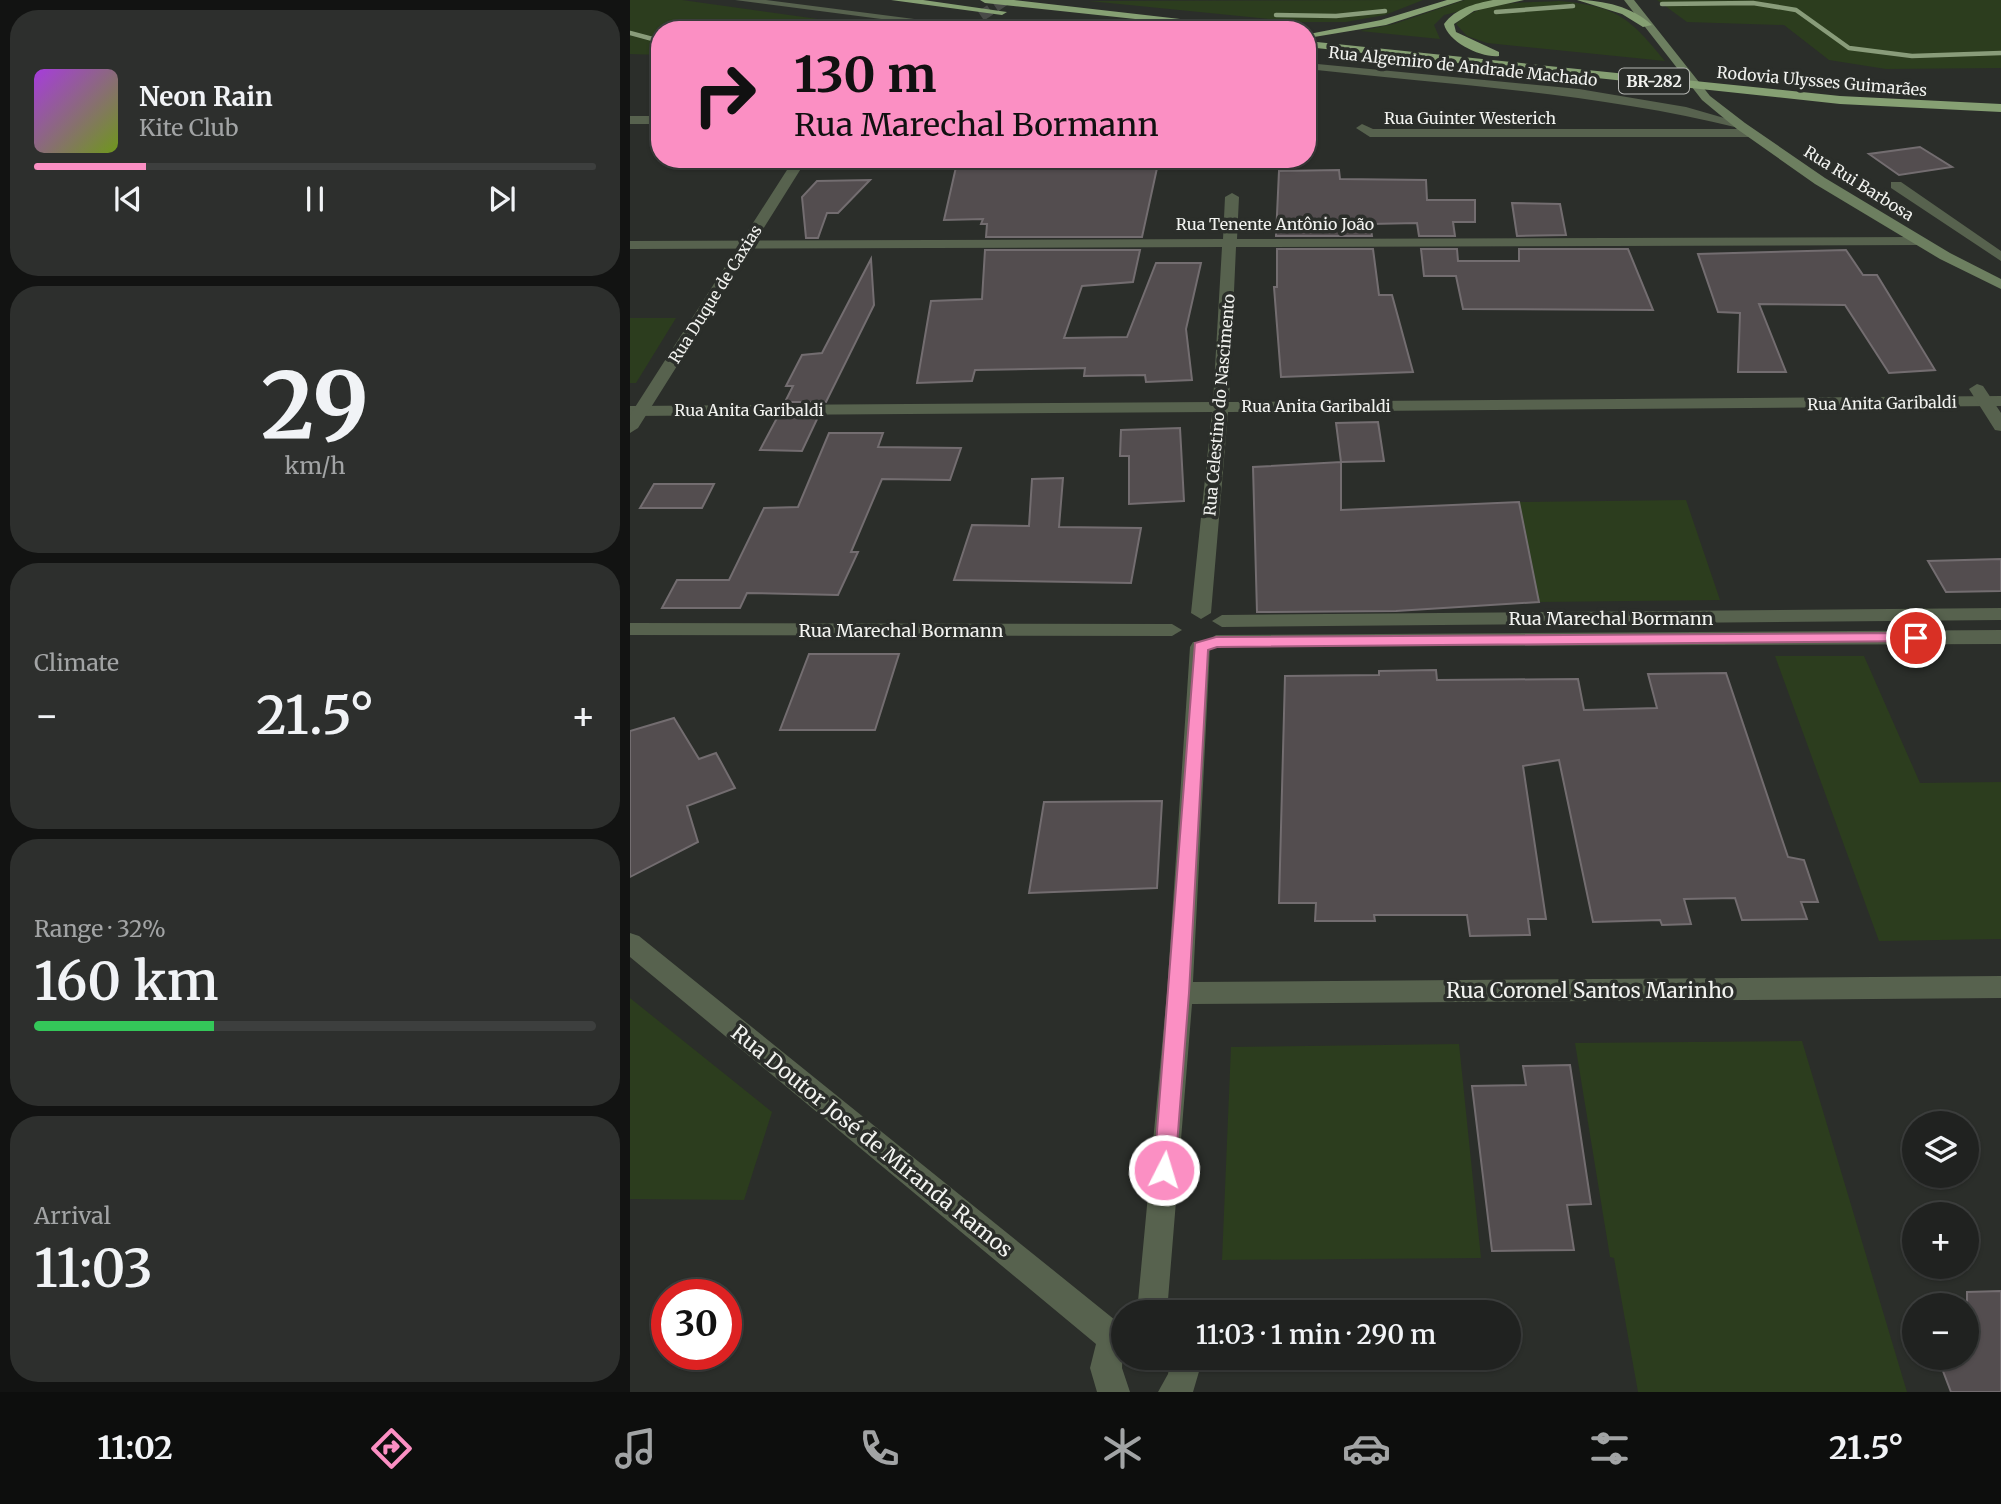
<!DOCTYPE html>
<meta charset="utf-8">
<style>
body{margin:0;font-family:Merriweather,serif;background:#2d2f2d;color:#f1f3f6;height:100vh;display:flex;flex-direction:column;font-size:26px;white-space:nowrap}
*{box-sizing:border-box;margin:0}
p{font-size:23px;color:#a2a4a5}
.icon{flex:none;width:38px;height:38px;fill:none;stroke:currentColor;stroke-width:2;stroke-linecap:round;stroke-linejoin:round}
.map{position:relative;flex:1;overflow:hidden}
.drawer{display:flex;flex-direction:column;gap:10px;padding:10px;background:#121312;width:630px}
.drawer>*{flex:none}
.banner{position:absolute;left:21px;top:21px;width:665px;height:147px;border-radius:28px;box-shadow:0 2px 5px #0004,0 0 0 2px #3d3f3e;background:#fb8fc3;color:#111;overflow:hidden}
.tools{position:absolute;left:1272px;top:1111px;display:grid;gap:14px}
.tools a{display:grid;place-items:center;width:77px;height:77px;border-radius:50%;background:#202220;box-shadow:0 2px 5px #0004,0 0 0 2px #3d3f3e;font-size:35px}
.speed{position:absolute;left:21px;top:1279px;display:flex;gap:14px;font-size:35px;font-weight:700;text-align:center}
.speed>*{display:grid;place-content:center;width:91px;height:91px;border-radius:50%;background:#202220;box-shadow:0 2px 5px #0004,0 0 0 2px #3d3f3e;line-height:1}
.speed .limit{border:10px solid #d22;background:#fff;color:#111}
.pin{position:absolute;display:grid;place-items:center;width:60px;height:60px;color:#fff;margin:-30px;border:4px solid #fff;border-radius:50%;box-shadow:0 2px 7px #0007}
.me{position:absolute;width:77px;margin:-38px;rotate:5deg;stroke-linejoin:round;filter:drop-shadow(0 0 5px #0008)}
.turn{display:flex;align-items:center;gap:24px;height:147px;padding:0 28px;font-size:32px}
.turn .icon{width:91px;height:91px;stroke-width:2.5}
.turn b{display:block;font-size:49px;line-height:60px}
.big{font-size:52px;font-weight:600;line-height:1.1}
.drawer .widget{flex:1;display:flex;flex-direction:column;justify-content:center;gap:10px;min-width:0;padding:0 24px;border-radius:28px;background:#2d2f2d}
.drawer .dial{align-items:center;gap:0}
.dial b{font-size:91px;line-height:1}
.song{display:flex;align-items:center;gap:21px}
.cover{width:84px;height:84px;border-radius:10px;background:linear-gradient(135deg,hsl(280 70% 55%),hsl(80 70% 35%))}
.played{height:7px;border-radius:4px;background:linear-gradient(90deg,#fb8fc3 20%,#3d3f3e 20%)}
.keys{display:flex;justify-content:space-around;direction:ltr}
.heat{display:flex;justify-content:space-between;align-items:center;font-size:38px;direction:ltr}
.charge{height:10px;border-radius:5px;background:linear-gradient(90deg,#34c759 32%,#3d3f3e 0)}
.trip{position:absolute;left:481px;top:1300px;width:410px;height:70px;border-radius:35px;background:#202220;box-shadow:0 2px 5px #0004,0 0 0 2px #3d3f3e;font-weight:600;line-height:70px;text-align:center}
.tab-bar{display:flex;height:112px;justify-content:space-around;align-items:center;background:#0d0e0d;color:#a2a4a5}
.tab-bar .icon{width:49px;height:49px}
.tab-bar .active{color:#fb8fc3}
.tab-bar b{font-size:32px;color:#f1f3f6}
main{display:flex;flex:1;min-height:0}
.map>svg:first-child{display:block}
.green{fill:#2c3d1e}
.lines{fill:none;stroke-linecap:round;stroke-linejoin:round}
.stream{stroke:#899c7a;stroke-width:4.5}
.building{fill:#534d4f;stroke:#736d70;stroke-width:2}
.tertiary-tunnel{stroke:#494b48;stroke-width:11;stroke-dasharray:11 6;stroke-linecap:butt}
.minor{fill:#57624e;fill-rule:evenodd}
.tertiary{fill:#57624e;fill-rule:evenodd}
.secondary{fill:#6d7f60;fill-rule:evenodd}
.trunk{fill:#86a073;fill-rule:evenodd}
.route{fill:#fb8fc3;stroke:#a35d7f;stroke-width:2}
.labels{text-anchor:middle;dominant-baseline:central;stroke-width:7;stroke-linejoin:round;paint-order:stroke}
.far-street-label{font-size:16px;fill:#f1f2ef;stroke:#2b2e2a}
.shield{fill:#2b2e2a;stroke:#b6b7b4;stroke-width:2}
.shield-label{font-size:16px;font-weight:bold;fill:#f1f2ef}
.street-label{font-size:18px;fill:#f1f2ef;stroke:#2b2e2a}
.near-street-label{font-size:21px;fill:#f1f2ef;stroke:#2b2e2a}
</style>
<main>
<section class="drawer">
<div class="widget">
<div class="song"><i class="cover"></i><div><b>Neon Rain</b><p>Kite Club</p></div></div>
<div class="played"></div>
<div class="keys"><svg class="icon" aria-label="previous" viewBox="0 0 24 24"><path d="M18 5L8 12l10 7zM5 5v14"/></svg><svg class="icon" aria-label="pause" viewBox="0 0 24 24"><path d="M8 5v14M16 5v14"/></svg><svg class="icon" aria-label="next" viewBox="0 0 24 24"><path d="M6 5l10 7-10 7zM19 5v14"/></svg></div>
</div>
<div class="widget dial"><b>29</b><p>km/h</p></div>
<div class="widget"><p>Climate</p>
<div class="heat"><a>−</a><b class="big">21.5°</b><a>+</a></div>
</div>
<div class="widget"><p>Range · 32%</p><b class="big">160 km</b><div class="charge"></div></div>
<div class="widget"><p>Arrival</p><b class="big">11:03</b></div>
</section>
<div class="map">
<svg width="1371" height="1392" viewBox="0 0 1371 1392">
<rect width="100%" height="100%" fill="#2b2e2a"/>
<path class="green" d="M0,0H52L224,24L221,30H30V55L0,54Z
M793,0L755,15L716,22H671L459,1Z
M835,0H876L814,15L804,25L810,39L730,31L764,24Z
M1027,0H1371V68L1256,69L1199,60L1154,25L1057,22Z
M929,1C987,6 1000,18 1035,61L857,43L837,36L826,24C851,0 896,3 929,1Z
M0,318H46L6,383H0Z
M1056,500L1090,600L909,602L889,502Z
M1145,656H1234L1290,783L1371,782V939L1249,941Z
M0,998L142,1112L114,1200L0,1199Z
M1172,1041L1277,1392H1008L984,1258L980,1257L945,1043Z
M829,1044L851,1258L592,1260L601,1047Z"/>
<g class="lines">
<path class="stream" d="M1032,4L1123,3L1166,10L1219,48L1282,56L1371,53
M866,12L943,6
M646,15L706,16L755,11
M0,33L30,41"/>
</g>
<path class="building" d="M1290,147L1322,167L1269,175L1239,154Z
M393,159H529L512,237H356L357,224H351L353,219L314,220L326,167L392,166Z
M709,170L710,179L796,180L797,200H845V222H823L825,236H789L787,223L740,224L742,236H646L649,171Z
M240,180L208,213H197L188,238H176L172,197L187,181Z
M882,203L930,204L936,235L887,236Z
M647,249H743L749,295H762L783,372L651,377L644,287H647Z
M791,249H827L828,261H889V249H998L1023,310L833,309L826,276H794Z
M355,250H510L503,282L452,286L434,338L497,337L526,263H571L556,329L562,380L516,382L515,375L454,376L455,368L345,370L342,381L287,383L301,301L352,299Z
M1216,250L1233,275H1247L1305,370L1259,373L1215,305L1129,304L1156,372H1108L1110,313L1088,312L1068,254Z
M241,259L244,305L196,402H155L163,386H156L172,355L192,353Z
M188,417L172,451L130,450L147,418Z
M748,422L754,461L711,462L706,423Z
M550,428L554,501L499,504V456H490L491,430Z
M199,433H253L248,447L331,448L320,480L252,479L221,552H228L208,595L117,593L110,608H32L47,580H99L134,508L168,507Z
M711,462V510L889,502L909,602L766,611L627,612L623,467Z
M433,478L429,527L511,528L501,583L324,580L342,525L399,526L402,479Z
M24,484H84L72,508H10Z
M1371,559V591L1316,592L1298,561Z
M179,654H269L245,730H150Z
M806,670L807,680L948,679L954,710L1027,708L1018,674L1096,673L1158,857L1174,860L1188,902H1171L1177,919L1112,920L1105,898L1054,899L1061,924L1032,925L1030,920L963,922L929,760L893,766L916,919H898L900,935L840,936L837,915H744L745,921H685L686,903H649L655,676L749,675V671Z
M44,718L69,759L86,753L105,788L57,806L68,842L0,877V731Z
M532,801L527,888L399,893L414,802Z
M940,1065L961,1204L937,1205L944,1250L862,1251L842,1086L896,1085L893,1066Z
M1371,1291V1392H1321L1308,1358H1337V1292Z"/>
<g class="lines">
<path class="tertiary-tunnel" d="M351,16L375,0"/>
<path class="minor" d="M0,116H30V124H0Z
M732,124L743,129H1120L1126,133L1120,137H740L726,128Z
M1261,182H1271L1371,251V261L1261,188Z
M602,193L609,197L607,239L1290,237L1297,241L1290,245L606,247L599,402L1371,396V406L598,412L581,613L571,619L561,613L582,412L0,416V406L583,402L592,247L0,249V241L593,239L595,197Z
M1371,608V620L592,627L582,621L592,615Z
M0,623L542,624L552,630L542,636L0,635Z
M1371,630V644L580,647L563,982L1371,976V998L562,1004L537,1312H507L537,993L560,647L563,642H576L586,635Z"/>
<path class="tertiary" d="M105,0H136L370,30H336Z
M677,63L949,89L1056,107L1115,124L1109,128C967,93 822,85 677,69Z
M164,159H177L8,428L0,433V415Z
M1347,384L1353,386L1371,413V431L1365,430L1339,389Z
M0,933L9,936L485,1320L494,1317L492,1368L500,1392H467L460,1368L466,1344L0,957Z
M541,1358H573L563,1392H528L538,1374Z"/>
<path class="secondary" d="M994,0H1004L1080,96L1115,123L1195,178L1320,253L1371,279V289L1310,259L1185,184L1107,129L1072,100Z"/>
<path class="trunk" d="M261,0H293L377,12L372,15Z
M350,0H384L646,30H608L355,3Z
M817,0H833L756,25L684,37L679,34L751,20Z
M863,0H894L844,11L824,24L826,32L869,52V56C851,58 818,42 814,24C826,8 844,4 863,0Z
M947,0C973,0 1003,7 1022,25L1013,27L992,14Z
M677,41L1210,96L1371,104V112L1210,104L677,47Z"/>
</g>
<path class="route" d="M1286,633L1291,634V641L587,647L578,650L559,993L545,1170L542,1177L534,1180L527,1177L524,1170L565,643L586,637Z"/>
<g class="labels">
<g class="far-street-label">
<text transform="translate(833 66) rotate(6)">Rua Algemiro de Andrade Machado</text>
<text transform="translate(1192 81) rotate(5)">Rodovia Ulysses Guimarães</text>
<text x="840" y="118">Rua Guinter Westerich</text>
<text transform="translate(1229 183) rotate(32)">Rua Rui Barbosa</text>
<text x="645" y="224">Rua Tenente Antônio João</text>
<text transform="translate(85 294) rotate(-58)">Rua Duque de Caxias</text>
<text transform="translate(1252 403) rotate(-1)">Rua Anita Garibaldi</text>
<text transform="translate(589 405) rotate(-85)">Rua Celestino do Nascimento</text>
<text x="686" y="406">Rua Anita Garibaldi</text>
<text x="119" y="410">Rua Anita Garibaldi</text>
</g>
<rect class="shield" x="989" y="68.5" width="70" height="25" rx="5"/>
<g class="shield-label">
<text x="1024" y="81">BR-282</text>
</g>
<g class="street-label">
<text x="981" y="618">Rua Marechal Bormann</text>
<text x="271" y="630">Rua Marechal Bormann</text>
</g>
<g class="near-street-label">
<text x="960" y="990">Rua Coronel Santos Marinho</text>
<text transform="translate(242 1141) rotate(39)">Rua Doutor José de Miranda Ramos</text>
</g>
</g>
</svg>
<div class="tools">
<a><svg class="icon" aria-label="layers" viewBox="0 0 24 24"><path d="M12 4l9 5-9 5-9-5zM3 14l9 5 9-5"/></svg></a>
<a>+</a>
<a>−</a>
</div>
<div class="speed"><div class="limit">30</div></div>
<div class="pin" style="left:1286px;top:638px;background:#d93025"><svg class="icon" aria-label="arrive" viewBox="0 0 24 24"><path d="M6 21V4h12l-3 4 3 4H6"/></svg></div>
<svg class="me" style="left:534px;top:1170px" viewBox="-20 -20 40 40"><circle r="17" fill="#fb8fc3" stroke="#fff" stroke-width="3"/><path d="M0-11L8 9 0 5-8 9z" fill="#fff"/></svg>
<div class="trip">11:03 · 1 min · 290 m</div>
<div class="banner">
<div class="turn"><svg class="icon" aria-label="right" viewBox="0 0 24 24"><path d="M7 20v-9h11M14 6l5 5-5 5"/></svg><div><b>130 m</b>Rua Marechal Bormann</div></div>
</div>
</div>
</main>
<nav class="tab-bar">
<b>11:02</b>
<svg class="icon active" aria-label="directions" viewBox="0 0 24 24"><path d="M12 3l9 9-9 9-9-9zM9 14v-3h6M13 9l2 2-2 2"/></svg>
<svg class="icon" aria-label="music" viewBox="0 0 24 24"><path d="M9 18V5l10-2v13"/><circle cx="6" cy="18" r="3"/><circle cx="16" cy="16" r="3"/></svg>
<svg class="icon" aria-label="phone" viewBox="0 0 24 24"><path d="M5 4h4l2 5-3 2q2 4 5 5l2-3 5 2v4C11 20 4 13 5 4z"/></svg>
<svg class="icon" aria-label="climate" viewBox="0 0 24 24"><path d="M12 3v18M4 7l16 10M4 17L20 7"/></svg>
<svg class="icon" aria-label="car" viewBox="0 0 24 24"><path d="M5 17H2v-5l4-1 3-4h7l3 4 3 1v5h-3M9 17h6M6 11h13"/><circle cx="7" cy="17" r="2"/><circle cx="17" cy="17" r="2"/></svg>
<svg class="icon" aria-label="filters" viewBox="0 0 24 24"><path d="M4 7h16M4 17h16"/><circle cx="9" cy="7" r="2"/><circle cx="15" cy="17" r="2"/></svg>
<b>21.5°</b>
</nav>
